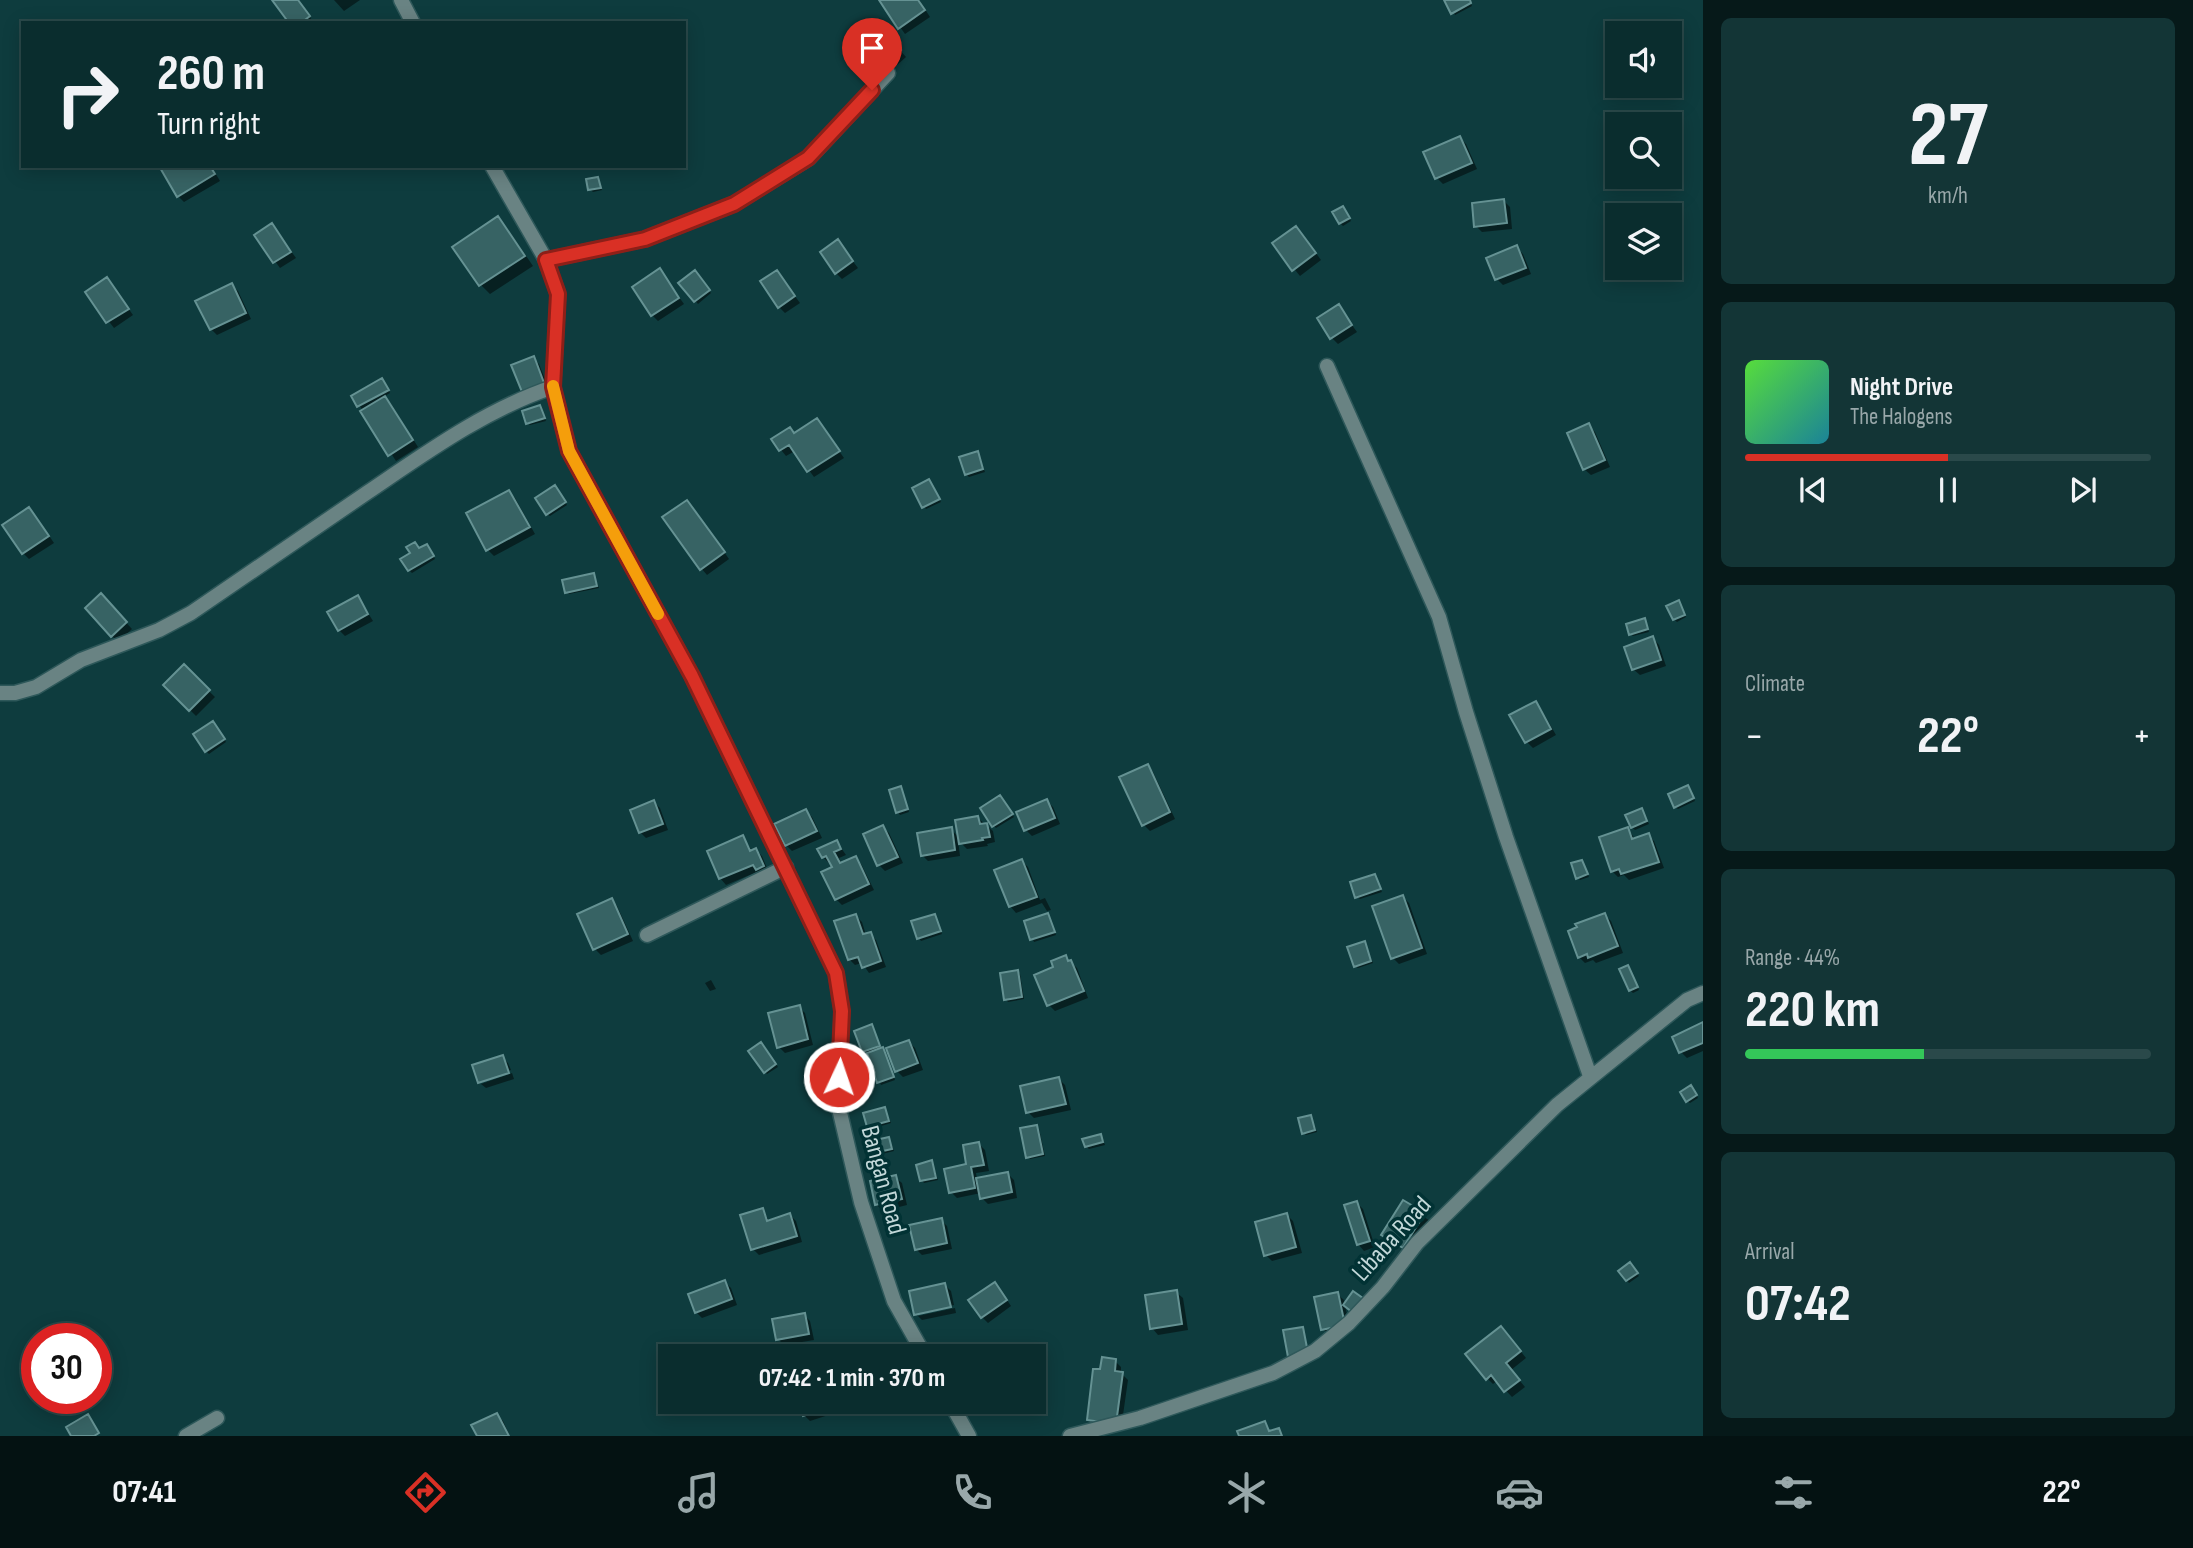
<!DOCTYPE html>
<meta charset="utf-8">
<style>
body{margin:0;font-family:"Sofia Sans Condensed",sans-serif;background:#133536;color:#f1f3f6;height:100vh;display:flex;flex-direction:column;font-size:26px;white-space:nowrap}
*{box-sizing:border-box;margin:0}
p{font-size:23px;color:#99a8aa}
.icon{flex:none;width:38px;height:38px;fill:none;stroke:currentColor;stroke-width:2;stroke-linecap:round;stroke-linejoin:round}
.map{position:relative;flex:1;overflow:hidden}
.drawer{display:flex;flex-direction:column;gap:18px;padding:18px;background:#061919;width:490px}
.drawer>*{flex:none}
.hud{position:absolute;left:21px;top:21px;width:665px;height:147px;border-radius:0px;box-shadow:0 4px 18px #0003,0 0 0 2px #2a494a;background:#0a2d2e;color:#f1f3f6;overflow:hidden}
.fabs{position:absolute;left:1605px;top:21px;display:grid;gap:14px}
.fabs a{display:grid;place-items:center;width:77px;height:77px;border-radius:0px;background:#0a2d2e;box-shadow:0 4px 18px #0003,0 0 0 2px #2a494a;font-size:35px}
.speed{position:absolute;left:21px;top:1323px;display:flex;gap:14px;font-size:35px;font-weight:700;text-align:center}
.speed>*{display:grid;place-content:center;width:91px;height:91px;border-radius:50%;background:#0a2d2e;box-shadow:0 4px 18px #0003,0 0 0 2px #2a494a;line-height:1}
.speed .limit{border:10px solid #d22;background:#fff;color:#111}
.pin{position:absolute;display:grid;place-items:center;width:60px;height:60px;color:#fff;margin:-72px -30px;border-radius:50% 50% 50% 0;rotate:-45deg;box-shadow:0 0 7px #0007}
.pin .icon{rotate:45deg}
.me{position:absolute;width:77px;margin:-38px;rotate:3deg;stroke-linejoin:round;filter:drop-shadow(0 0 5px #0008)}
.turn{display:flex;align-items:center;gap:24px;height:147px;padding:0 21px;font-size:32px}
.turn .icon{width:91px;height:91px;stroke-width:2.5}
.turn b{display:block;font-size:49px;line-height:60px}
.big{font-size:52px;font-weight:700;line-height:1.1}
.drawer .card{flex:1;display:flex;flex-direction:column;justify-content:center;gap:10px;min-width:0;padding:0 24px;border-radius:10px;background:#133536}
.drawer .dial{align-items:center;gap:0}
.dial b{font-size:91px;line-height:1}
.song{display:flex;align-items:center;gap:21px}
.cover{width:84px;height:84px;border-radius:10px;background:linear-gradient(135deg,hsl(110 70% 55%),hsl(190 70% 35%))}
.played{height:7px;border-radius:4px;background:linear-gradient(90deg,#d93025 50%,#2a494a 50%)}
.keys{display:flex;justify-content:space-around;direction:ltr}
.heat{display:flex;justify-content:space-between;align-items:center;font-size:38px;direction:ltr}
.charge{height:10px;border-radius:5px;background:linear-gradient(90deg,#34c759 44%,#2a494a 0)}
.trip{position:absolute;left:658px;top:1344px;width:388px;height:70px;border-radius:0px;background:#0a2d2e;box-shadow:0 4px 18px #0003,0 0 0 2px #2a494a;font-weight:700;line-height:70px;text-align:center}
.tab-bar{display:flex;height:112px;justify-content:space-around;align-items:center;background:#041212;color:#99a8aa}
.tab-bar .icon{width:49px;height:49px}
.tab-bar .selected{color:#d93025}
.tab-bar b{font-size:32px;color:#f1f3f6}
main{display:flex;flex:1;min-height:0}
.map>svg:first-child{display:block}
.shadow{fill:#0007}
.building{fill:#376364;stroke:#659293;stroke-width:2}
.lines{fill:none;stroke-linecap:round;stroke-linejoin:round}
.street-casing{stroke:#2e585a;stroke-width:17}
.street{stroke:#698383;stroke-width:14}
.route-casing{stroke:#8d1f18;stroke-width:18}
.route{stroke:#d93025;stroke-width:12}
.slow{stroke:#f59e0b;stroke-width:12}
.labels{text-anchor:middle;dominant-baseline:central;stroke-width:7;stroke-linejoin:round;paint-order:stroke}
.street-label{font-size:26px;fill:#c2d8d9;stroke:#013234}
</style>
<main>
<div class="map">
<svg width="1703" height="1436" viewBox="0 0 1703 1436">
<rect width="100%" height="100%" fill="#0e3c3e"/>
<path class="shadow" d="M274,0H298L314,23H291Z
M334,0H360L344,11Z
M881,0H919L930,17L905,34Z
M1446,0H1469L1472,6L1455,15Z
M879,27L906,57L886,75L858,46L852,50L845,42L850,39L856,47Z
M1460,138L1466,144L1477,169L1443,184L1437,178L1426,153Z
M162,166H211L220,181L184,202L178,196Z
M598,179L602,190L593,192L590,189Z
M1504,201L1510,207L1512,229L1482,232L1476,226Z
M1345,210L1351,221L1343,226L1340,223Z
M497,218L507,228L533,266L490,294L481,285Z
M272,225L296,258L280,268L256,235Z
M1302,234L1321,260L1300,276L1274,244Z
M838,242L858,268L842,279L836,273Z
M1517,248L1523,254L1531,274L1503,285L1497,279Z
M660,271L684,304L658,321L652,315Z
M694,272L711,293L698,304L681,283Z
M777,272L800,303L785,313L779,307Z
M107,279L133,315L114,328L87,293Z
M232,285L238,291L251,319L217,335L211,329Z
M1338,306L1357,332L1338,344L1332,338Z
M533,358L539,364L549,389L530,397Z
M385,383L390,393L383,397L391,404L418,447L396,461L354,397Z
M540,407L546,421L530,425L528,423Z
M817,420L844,458L814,477L795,451L786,456L773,440L795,435Z
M1589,426L1595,432L1610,467L1591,475L1584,469Z
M977,453L985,472L969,477L966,474Z
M931,483L941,502L926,509L924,507Z
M557,490L567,505L550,516L547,514Z
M509,492L515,498L535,534L494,556L488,550Z
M693,508L729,559L707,575L701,568Z
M35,515L54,543L29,559L23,553Z
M429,548L435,559L412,573L409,570L419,550Z
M594,575L599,588L569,594L567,592Z
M358,597L373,621L345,636L339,630Z
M107,602L132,629L118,642L112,636Z
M1678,602L1686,617L1677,622L1674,619Z
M1644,620L1649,632L1633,636L1631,634Z
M1653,638L1659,645L1666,666L1640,675L1633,669Z
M184,667L215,697L196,716L165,685Z
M1535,703L1541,709L1556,735L1533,748L1527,742L1512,716Z
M215,725L226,742L209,754L206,751Z
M1147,766L1153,772L1175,819L1150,831L1144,825Z
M900,788L909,812L900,815L898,812Z
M1690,790L1695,801L1678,809L1675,807Z
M1002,800L1014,817L996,828L994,826Z
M1047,801L1053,807L1060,824L1032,836L1026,830Z
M654,802L660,808L668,830L646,838L640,832Z
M1642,810L1649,824L1635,830L1632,827Z
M806,811L812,817L822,838L792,851L786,845Z
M978,818L993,831L995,842L987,844L988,846L967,849L958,840L960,856L928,861L922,855L951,829L960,839Z
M883,827L889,833L903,863L885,871L879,865Z
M1628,829L1635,839L1648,835L1654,841L1664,868L1629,880L1624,875L1618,877L1612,871Z
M743,838L752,851L756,850L762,856L769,873L763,875L759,871L726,885L720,878L709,852Z
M837,842L846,855L839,858L842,864L855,858L861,864L874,890L842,905L836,899L834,868L831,862L829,863L823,857Z
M1022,861L1028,867L1040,900L1045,898L1051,910L1047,911L1042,903L1016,913L1010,906Z
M1582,862L1589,877L1580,880L1578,878Z
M1374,876L1382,892L1360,899L1357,897Z
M1403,897L1409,903L1427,954L1399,964L1393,958Z
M611,900L617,906L633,941L601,955L595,949Z
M1048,915L1056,935L1034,942L1026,922Z
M1605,915L1611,921L1623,953L1596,963L1593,960L1585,963L1579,957Z
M856,916L862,922L866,935L870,934L876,940L886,967L869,973L862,963L855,965L849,959Z
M934,916L942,934L921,941L919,938Z
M1364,943L1373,963L1358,968L1355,966Z
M1065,957L1077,968L1088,998L1055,1011L1049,1005L1056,968Z
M1628,967L1639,990L1633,993L1630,990Z
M1017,972L1020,974L1024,999L1008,1002L1006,999Z
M711,980L716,989L710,991L705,983Z
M799,1007L805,1013L813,1045L785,1053L779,1047Z
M1703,1024V1051L1687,1058L1681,1052Z
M872,1026L882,1049L885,1052L895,1080L881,1085L869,1053L863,1051Z
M909,1042L915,1048L923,1070L903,1077L897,1071Z
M763,1046L778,1067L767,1074L765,1072Z
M502,1057L508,1063L511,1070L481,1080V1083L474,1066Z
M512,1073L514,1079L486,1088L481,1084Z
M1059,1079L1065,1085L1071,1110L1034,1118L1028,1112Z
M1694,1090L1698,1098L1690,1103L1687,1101Z
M885,1109L891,1123L871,1129L869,1126Z
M1311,1117L1317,1132L1306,1135L1304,1133Z
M1036,1127L1039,1129L1045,1156L1030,1159L1028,1157Z
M1101,1136L1105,1145L1089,1149L1086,1146Z
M889,1139L894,1151L878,1155L875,1152Z
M979,1144L985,1150L989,1171L976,1173L977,1180L1007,1173L1014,1180L1017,1198L988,1204L982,1198L981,1193L957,1198L951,1192L969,1166Z
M932,1162L938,1180L924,1183L922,1180Z
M895,1177L902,1183L907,1205L883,1211L877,1205Z
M1357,1203L1363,1209L1375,1247L1364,1251L1358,1244Z
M1404,1203L1430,1221L1410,1253L1384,1234Z
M762,1210L770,1222L790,1215L796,1221L802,1242L759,1255L753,1249Z
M1287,1215L1293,1221L1302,1253L1272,1261L1266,1255Z
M941,1220L947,1226L952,1249L922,1255L916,1249Z
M1629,1265L1639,1276L1629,1283L1620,1271Z
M725,1282L731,1288L737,1305L702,1318L696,1312Z
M945,1285L951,1291L954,1305L918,1313V1316L955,1308L956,1313L922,1320L916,1314Z
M1001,1291L1011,1306L988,1323L982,1317Z
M1176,1292L1183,1298L1188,1330L1158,1335L1152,1328Z
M1337,1294L1344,1300L1350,1330L1329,1335L1323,1329Z
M804,1315L810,1321L814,1340L784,1345L778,1339Z
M1507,1334L1526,1358L1511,1370L1525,1387L1512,1397L1497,1381L1493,1384L1487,1378Z
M1115,1361L1121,1367V1373L1128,1380L1121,1429L1095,1425L1089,1419Z
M800,1402H845L847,1409L810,1421L804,1415Z
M497,1415L503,1421L510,1436H479Z"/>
<path class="building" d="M272,0H298L310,16L301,23H289Z
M879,0H918L925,10L898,29Z
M1444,0H1470L1471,3L1451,14Z
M879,25L901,50L878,71L856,45Z
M1460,136L1472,163L1435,179L1423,152Z
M159,166H210L215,174L177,197Z
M598,177L601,188L588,190L586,179Z
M1504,199L1507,223L1474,227L1472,203Z
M1343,206L1350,218L1339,224L1332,212Z
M498,216L525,256L479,286L452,247Z
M272,223L291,252L273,263L254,235Z
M1296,226L1316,253L1292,271L1272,243Z
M838,239L853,261L835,274L820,252Z
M1517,245L1526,268L1495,280L1486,258Z
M660,268L679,298L651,316L632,287Z
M695,270L710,290L694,302L678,283Z
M777,270L795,296L778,308L760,281Z
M107,277L129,309L106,323L85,292Z
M232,283L246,313L210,330L195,301Z
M1339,304L1352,325L1330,339L1317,318Z
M534,356L544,383L522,392L511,365Z
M382,378L389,390L357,407L351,396Z
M385,396L413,440L388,456L360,411Z
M540,405L545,418L526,424L522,411Z
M817,418L840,451L807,472L789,445L779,451L771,439L790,427L794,433Z
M1589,423L1605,460L1583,470L1567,433Z
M978,451L983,469L965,475L959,457Z
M929,479L940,499L922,508L912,488Z
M555,485L566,502L546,515L535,498Z
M509,490L530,527L486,551L466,513Z
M687,500L725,552L700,570L662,517Z
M29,507L49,536L22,554L2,525Z
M415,542L419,548L427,544L434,556L408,571L400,559L410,553L406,547Z
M594,573L597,586L565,593L562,580Z
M101,593L127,622L111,637L85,608Z
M358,595L368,614L338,631L327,612Z
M1679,600L1685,615L1673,620L1666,606Z
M1645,618L1648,629L1629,635L1626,624Z
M1653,636L1661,660L1632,670L1624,647Z
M184,664L210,690L189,711L163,685Z
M1536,701L1551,729L1525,743L1509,715Z
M213,721L225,739L205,752L193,734Z
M1148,764L1170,812L1142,826L1119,777Z
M1688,785L1694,798L1674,808L1668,794Z
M901,786L908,809L896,813L889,790Z
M1000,795L1013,814L992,827L980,808Z
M1047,799L1055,818L1024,831L1016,812Z
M654,800L663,824L639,833L630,810Z
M1642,808L1647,821L1631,828L1625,815Z
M806,809L817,831L785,846L774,824Z
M978,816L980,824L987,823L990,837L982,838L983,840L959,844L955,820Z
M883,825L898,857L877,866L863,834Z
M952,827L955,850L921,856L917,833Z
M1628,827L1632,839L1649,833L1659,862L1621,874L1619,869L1611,872L1599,837Z
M743,835L750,851L756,848L764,866L756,870L753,865L719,879L707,851Z
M837,840L841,849L834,852L840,863L856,856L869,884L835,900L821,872L832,867L826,856L822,858L817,849Z
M1022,859L1037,897L1009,907L994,870Z
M1582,860L1588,874L1576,879L1571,863Z
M1375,874L1381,889L1355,898L1350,882Z
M1403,895L1422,948L1391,959L1372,906Z
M612,898L628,934L593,950L577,914Z
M1048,913L1055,932L1030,940L1024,921Z
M1605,913L1618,946L1588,958L1587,954L1578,958L1568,931L1577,927L1575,924Z
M856,914L863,934L871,932L881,961L862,968L858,957L848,960L834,921Z
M935,914L941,931L917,939L911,921Z
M1365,941L1371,961L1354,967L1347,947Z
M1066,955L1068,961L1071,960L1084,991L1047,1006L1034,975L1053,967L1051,961Z
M1628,965L1638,987L1629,991L1619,969Z
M1018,970L1022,997L1004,1000L1000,973Z
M800,1005L808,1039L777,1048L768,1013Z
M1703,1022V1043L1679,1053L1672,1037Z
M872,1024L880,1046L862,1052L854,1031Z
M909,1040L918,1063L895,1072L886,1048Z
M761,1042L776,1064L764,1073L748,1051Z
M883,1047L894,1077L877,1083L867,1053Z
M503,1055L509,1073L478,1083L472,1065Z
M1059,1077L1066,1104L1026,1113L1020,1086Z
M1691,1085L1697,1095L1686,1102L1680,1092Z
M885,1107L889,1121L867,1127L863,1113Z
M1311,1115L1315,1130L1302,1134L1298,1118Z
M1037,1125L1043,1154L1026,1158L1020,1128Z
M1101,1134L1103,1142L1085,1147L1082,1139Z
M889,1137L892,1149L874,1153L871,1141Z
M979,1142L984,1165L971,1167L975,1188L949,1193L944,1169L966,1164L963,1145Z
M932,1160L936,1178L920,1181L916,1165Z
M1008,1172L1012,1192L980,1199L976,1178Z
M896,1175L902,1199L875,1205L870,1181Z
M1403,1200L1425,1213L1403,1248L1381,1235Z
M1357,1201L1370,1241L1357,1245L1344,1205Z
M763,1208L767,1221L790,1213L797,1236L751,1250L740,1215Z
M1287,1213L1296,1247L1264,1256L1255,1222Z
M942,1218L947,1243L915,1250L909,1225Z
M1630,1262L1638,1273L1626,1281L1618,1271Z
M725,1280L732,1299L695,1313L688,1294Z
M995,1282L1007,1300L981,1318L968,1300Z
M945,1283L951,1307L914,1315L909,1291Z
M1177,1290L1182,1324L1150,1329L1145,1295Z
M1353,1291L1367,1301L1356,1315L1343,1305Z
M1338,1292L1345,1325L1321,1330L1314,1297Z
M805,1313L809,1334L776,1340L772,1319Z
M1501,1326L1521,1351L1506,1363L1520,1380L1504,1392L1491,1375L1486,1380L1465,1354Z
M1303,1327L1308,1353L1288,1357L1283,1330Z
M1102,1357L1116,1359L1115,1371L1123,1372L1116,1424L1087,1420L1093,1369H1100Z
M798,1402H842V1403L803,1416Z
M497,1413L509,1436H477L471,1425Z
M88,1414L99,1433L94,1436H71L66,1427Z
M1265,1421L1269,1431L1279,1428L1282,1436H1239L1237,1431Z"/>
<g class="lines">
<g class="street-casing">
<path id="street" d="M401,0L413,23
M492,166L546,260L558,294L553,387L569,451L692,676L836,973L842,1011L837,1100L861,1202L894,1301L925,1356
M546,260L645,239L734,204L809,158L888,73
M1327,366L1439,617L1466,712L1506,837L1590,1076
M0,693H15L36,687L81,660L159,630L191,613C250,573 309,533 368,492C427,452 485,410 553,387
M647,935L786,867
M950,1402L969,1436
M186,1436L217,1418
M1070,1436L1140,1418L1273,1373L1315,1351L1349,1323L1383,1287L1417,1243L1557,1105L1687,1000L1703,993"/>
</g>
<use href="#street" class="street"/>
</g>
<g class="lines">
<g class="route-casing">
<path id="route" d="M839,1077L842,1011L836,973L692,676L569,451L553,387L558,294L546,260L645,239L734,204L808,158L872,90"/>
</g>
<use href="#route" class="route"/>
<path class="slow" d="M553,386L569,451L658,614"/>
</g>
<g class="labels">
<g class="street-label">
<text transform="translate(883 1180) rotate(75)">Bangan Road</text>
<text transform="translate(1392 1239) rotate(-48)">Libaba Road</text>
</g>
</g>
</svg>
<div class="fabs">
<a><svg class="icon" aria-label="sound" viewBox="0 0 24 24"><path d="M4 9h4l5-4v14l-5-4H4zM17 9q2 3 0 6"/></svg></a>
<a><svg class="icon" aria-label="search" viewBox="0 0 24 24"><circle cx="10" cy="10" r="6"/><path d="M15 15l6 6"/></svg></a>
<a><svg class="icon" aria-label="layers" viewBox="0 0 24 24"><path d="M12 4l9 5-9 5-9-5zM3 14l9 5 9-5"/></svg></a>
</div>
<div class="speed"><div class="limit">30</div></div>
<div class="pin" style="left:872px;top:90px;background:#d93025"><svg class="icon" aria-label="arrive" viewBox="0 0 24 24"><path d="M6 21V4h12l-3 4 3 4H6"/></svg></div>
<svg class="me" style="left:839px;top:1077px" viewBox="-20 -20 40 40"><circle r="17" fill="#d93025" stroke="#fff" stroke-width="3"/><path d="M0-11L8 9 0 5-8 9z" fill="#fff"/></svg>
<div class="trip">07:42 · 1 min · 370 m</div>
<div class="hud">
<div class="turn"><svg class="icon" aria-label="right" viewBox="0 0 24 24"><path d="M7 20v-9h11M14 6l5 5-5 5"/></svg><div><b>260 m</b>Turn right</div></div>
</div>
</div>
<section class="drawer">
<div class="card dial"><b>27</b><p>km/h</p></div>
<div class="card">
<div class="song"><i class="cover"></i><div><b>Night Drive</b><p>The Halogens</p></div></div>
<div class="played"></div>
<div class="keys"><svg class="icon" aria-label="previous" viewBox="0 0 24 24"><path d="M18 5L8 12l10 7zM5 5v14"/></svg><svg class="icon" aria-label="pause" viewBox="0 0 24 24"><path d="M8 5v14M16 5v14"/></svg><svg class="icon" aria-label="next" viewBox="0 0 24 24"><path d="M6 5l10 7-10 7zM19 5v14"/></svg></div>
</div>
<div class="card"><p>Climate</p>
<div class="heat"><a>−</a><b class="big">22°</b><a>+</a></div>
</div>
<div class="card"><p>Range · 44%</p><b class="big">220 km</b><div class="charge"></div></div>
<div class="card"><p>Arrival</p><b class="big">07:42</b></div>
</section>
</main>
<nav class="tab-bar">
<b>07:41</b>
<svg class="icon selected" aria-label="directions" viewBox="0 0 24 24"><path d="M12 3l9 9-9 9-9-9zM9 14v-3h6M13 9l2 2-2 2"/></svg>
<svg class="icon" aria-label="music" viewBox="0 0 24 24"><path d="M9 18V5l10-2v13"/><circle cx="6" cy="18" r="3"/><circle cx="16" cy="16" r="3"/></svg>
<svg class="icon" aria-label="phone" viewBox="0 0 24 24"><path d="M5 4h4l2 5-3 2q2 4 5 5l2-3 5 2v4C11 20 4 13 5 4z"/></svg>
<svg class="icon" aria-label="climate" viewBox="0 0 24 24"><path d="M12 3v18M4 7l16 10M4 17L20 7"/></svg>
<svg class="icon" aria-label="car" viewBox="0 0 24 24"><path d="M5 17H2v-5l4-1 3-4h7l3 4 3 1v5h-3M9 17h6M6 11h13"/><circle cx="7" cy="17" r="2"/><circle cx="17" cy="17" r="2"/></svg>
<svg class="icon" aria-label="filters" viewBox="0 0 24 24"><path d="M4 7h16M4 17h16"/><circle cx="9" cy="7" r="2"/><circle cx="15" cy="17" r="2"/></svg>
<b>22°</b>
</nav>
